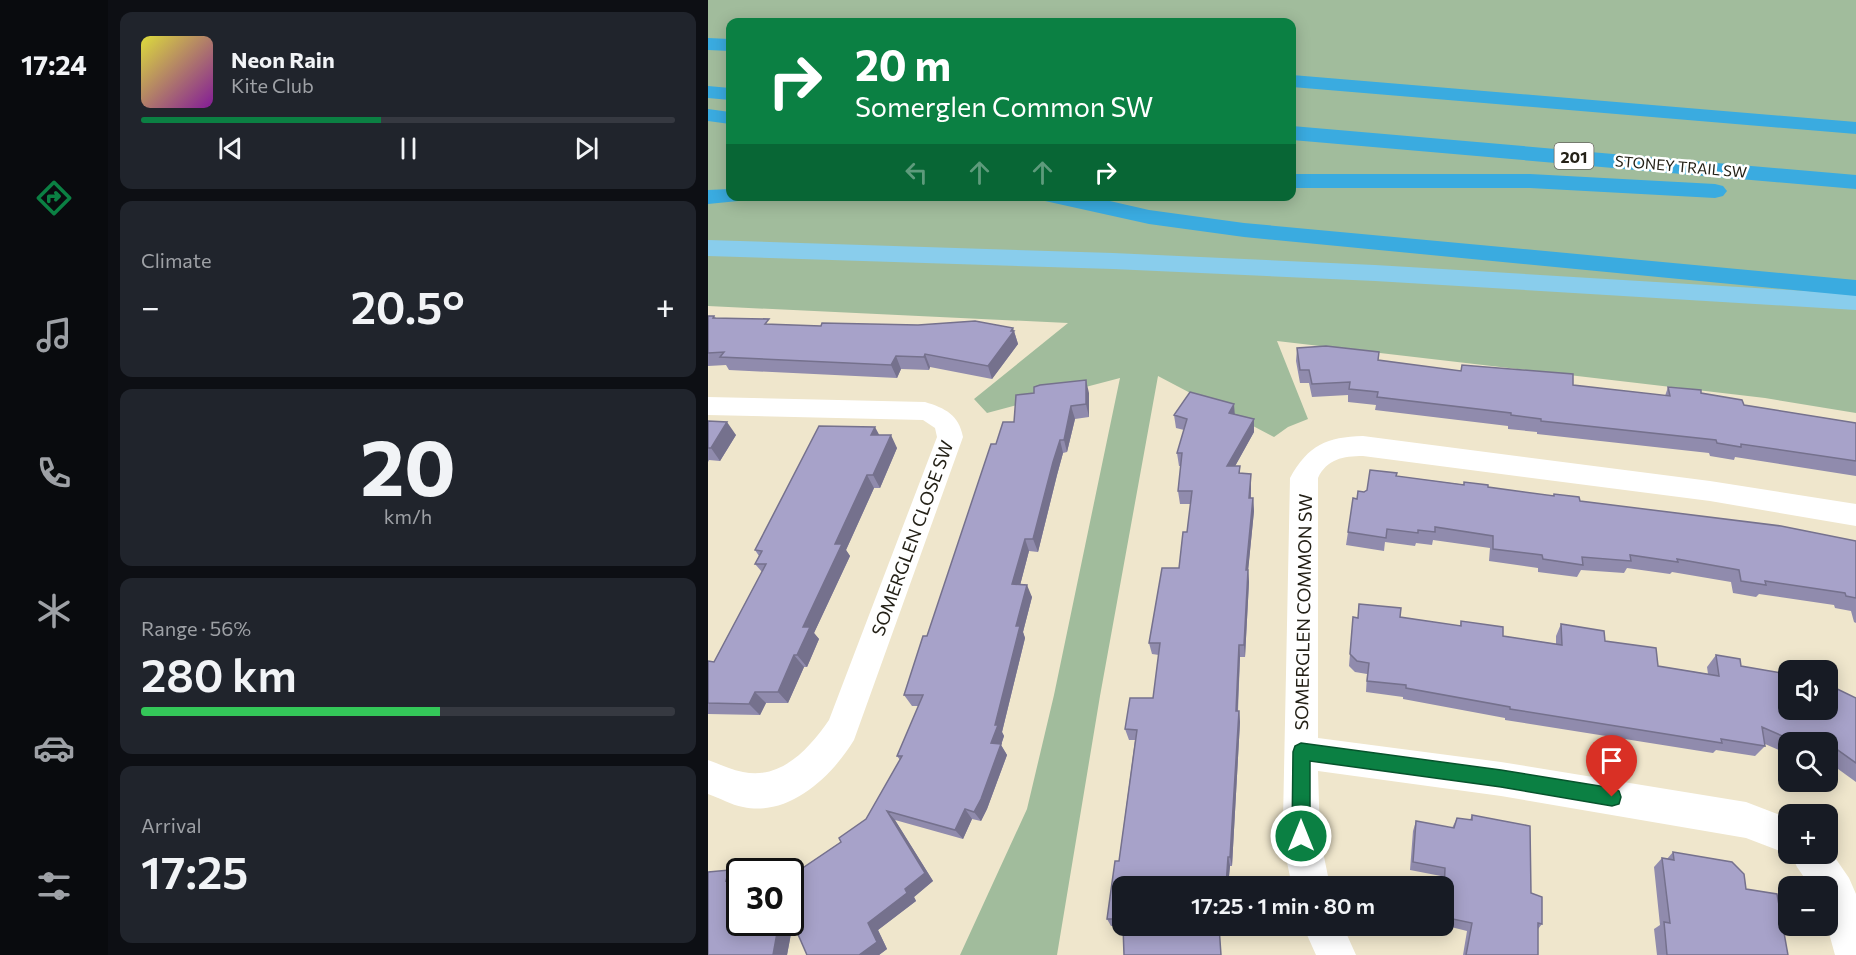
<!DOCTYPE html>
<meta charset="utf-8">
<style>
body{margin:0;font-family:Commissioner,sans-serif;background:#20242c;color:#f1f3f6;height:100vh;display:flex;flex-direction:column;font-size:22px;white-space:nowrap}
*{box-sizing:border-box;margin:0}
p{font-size:20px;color:#9ea1a6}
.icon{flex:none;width:33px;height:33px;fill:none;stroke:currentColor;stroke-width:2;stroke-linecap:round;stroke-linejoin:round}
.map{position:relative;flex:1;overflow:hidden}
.sheet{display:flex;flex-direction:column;gap:12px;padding:12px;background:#0d0f14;width:600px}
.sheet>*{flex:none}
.top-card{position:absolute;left:18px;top:18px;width:570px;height:183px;border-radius:12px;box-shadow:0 3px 15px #0003;background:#0b8043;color:#fff;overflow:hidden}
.tools{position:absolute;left:1070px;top:660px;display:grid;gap:12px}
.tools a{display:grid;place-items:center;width:60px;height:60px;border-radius:12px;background:#171b24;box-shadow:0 3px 15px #0003;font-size:30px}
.speed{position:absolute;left:18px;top:858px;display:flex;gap:12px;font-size:30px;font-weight:700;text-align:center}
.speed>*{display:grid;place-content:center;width:78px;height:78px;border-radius:50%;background:#171b24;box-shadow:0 3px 15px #0003;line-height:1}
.speed .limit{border:3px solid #111;border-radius:9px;background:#fff;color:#111}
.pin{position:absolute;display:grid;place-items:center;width:51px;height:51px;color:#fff;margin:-62px -26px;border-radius:50% 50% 50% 0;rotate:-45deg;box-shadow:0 0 6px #0007}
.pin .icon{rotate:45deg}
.me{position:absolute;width:66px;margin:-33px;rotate:0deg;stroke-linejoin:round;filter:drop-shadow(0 0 4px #0008)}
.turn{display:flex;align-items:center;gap:21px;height:126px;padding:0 30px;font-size:27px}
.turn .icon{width:78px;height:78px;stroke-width:2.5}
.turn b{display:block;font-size:42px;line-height:51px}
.lanes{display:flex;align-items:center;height:57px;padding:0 30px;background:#0003;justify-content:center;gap:30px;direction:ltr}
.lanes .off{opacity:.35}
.big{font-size:45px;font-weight:600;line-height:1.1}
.sheet .tile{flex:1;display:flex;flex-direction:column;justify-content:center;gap:9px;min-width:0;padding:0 21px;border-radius:12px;background:#20242c}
.sheet .dial{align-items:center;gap:0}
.dial b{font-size:78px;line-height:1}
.song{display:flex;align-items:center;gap:18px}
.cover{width:72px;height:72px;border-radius:9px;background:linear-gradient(135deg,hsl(60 70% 55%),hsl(290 70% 35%))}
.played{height:6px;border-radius:3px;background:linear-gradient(90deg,#0b8043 45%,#363941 45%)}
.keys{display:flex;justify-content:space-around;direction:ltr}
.heat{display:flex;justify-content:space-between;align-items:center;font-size:33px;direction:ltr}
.charge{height:9px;border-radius:4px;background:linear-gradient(90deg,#34c759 56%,#363941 0)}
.trip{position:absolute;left:404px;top:876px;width:342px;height:60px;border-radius:12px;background:#171b24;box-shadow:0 3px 15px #0003;font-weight:600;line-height:60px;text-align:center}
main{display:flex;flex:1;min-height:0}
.menu{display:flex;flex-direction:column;width:108px;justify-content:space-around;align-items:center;background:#090b0e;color:#9ea1a6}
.menu .icon{width:42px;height:42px}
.menu .selected{color:#0b8043}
.menu b{font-size:27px;color:#f1f3f6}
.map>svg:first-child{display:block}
.green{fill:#a1bc9c;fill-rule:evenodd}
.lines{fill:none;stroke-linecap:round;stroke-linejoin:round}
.minor{fill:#fff;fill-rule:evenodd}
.major{fill:#89cdec;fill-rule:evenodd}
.highway{fill:#3aabe0;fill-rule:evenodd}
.wall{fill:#908bad}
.shaded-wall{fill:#75718d}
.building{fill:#a7a2c9;stroke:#75718d;stroke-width:1.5}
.route{fill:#0b8043;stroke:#07532c;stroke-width:1.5}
.labels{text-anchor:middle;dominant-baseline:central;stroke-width:5;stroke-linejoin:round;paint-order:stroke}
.far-street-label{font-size:15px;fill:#242117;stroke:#fff}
.shield{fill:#fff;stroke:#66645d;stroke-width:1.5}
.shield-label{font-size:16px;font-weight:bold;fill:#242117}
.street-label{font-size:18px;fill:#242117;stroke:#fff}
</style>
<main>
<nav class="menu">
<b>17:24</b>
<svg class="icon selected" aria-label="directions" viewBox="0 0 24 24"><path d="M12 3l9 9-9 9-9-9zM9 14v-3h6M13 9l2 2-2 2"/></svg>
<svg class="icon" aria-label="music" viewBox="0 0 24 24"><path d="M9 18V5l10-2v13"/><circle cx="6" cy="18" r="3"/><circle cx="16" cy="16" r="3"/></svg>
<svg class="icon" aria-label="phone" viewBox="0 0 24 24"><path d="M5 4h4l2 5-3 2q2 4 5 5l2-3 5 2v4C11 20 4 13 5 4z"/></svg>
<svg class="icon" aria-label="climate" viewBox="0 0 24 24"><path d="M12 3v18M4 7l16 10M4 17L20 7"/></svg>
<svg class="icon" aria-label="car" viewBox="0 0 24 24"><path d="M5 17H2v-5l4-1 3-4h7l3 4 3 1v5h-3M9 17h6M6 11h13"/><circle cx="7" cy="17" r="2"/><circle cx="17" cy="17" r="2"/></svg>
<svg class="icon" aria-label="filters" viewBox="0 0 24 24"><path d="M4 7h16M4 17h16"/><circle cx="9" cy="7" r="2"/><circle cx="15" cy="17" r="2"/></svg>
</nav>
<section class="sheet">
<div class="tile">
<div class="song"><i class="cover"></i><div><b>Neon Rain</b><p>Kite Club</p></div></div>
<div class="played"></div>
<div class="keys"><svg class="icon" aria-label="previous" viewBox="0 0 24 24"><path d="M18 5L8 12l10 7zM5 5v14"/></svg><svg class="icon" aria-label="pause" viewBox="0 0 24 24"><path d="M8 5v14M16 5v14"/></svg><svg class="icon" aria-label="next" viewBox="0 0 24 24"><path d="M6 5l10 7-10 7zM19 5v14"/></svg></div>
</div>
<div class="tile"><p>Climate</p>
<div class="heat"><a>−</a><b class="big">20.5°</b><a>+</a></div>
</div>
<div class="tile dial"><b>20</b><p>km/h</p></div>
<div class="tile"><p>Range · 56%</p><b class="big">280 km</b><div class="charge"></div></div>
<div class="tile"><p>Arrival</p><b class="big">17:25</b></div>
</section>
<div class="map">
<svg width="1148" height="955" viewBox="0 0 1148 955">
<rect width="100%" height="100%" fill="#efe6cc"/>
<path class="green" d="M0,0H1148V413L1057,398L569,341L600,419L580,427L566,437L450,376L392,696L349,955H252L319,809L346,695L412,378L279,413L266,399L360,323L0,306ZM22,22H584V196H22Z"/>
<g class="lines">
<path class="minor" d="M0,397L217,402C237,408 251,415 255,437L146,740C124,776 82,817 35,807C23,805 12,798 0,794V760C12,764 23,770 35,772C73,780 101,749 121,720L229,437L227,428L215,420L0,415Z
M655,436L1002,481L1148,504V526L1002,501L655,456C635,456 619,459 610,478V738L793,762L1038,802L1080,818V854H1082H1080L1038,838L793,796L610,771L612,837L622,886H584L577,853L575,820L582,478C600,445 619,437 655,436Z
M1119,846L1141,878L1148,894V955H1127L1119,926V886H1102L1089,867L1083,854H1119Z
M595,926H635L648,955H608Z"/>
<path class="major" d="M0,240L405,253L667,265L1148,294V310L667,281L405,269L0,256Z"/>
<path class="highway" d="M0,38L22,39V51L0,50Z
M584,75L1148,122V134L584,87Z
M0,86L22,88V100L0,98Z
M0,109L22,112V124L0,121Z
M584,126L1148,175V189L584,140Z
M584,174H822L1007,184L1015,186L1019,191L1015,196L1007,198L822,188H584Z
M22,189V196H34L30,201L0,204V190Z
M333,196H380L441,210L536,223L1148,280V296L536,237L441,224L337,201Z"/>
</g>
<path class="wall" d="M0,316H6L8,318L63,325L306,331L310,344L284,379L222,367L221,370L193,369L189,378L21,370L18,365L0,366Z
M589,348L670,361L753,371L754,365L865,385L957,396L960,387L993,393L1036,405L1148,423V476L1027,457L1026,460L1002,456L1001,453L829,434V432L800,429V426L667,410L668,405L640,402V395L604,397L601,383H592L588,361Z
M381,393V417L367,419L359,452L355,453L349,475L330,552L321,551L312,585L324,597L315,632L317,638L294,732L296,736L293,745L299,755L279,809L273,821L264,819L255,839L187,820L225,881L206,897L208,901L170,930L179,949L171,955H99L85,922L79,955H0L21,870L32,877V922L93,869L133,842L158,819L192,760L189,756L211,706H204L196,695L219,636L288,444L306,422Z
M527,414L546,419V432L527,466H532V473L543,474V498H545L546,511L540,570L541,582L537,657H532L530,711H531L532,722L524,866H522L520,886H414V926H511H403L399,919L411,861L427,740H421L417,729L445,698L451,655L444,654L441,643L471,568L479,532L483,504H472L470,491L473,466H471L469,453L476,430L468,428L466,415Z
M0,421L28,435L12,461L1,460L0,462Z
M171,435L189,448L172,488H166L138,550L142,556L106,633L111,639L99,667H96L80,703H58L52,715L0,714V661L6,662L54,572L47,564L51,556L47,550Z
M688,476L845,496L846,494L872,501L1148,541V623L1146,622L1143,611L1127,608L1126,605L1051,594L1048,597L1025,593L1023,582L964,572L962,574L919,568L916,573L873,570L869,577L830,572V568L781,561L782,548L725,540L724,545L708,543L707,546L677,542L676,551L638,545L640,532L649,499L656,492Z
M651,604L692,617L752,626L753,621L795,636L848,644V636L853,624L897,641L950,666L1000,674L999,667L1008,655L1033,666L1148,698V782L1119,761V742H1080V754L1057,744V746L1047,756L1008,750L1005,753L797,720V718L695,699V697L658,692L659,674L647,672L641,666L644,629L650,618Z
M764,815L823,893L834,924L830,929V955H755L759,931L735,925V886H732L733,876L702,870L705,831L708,821L744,828L749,818L762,820Z
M965,852L1038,889L1080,955H949L946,929L952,925L946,867L954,858L959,859Z"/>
<path class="shaded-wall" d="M305,328L310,344L284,379L280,366Z
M217,354L222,367L221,370L216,357Z
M188,356L193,369L189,378L183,365Z
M378,380L381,393V417L378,404Z
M526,404L527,417L521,413Z
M363,406L367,419L359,452L356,440Z
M546,419V432L520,479L519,466Z
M19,422L28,435L12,461L3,448Z
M167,427L174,440L163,435Z
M183,435L189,448L172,488L165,475Z
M352,440L355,453L349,475L330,552L325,539L345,462Z
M543,474V487L542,511L541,498Z
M159,475L166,488L138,550L142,556L106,633L111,639L99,667L89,655L95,627L127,544Z
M545,498L546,511L539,582L538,570Z
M317,539L321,551L309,597L304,584Z
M540,570L541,582L537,657L536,645Z
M319,585L324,597L315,632L317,638L294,732L296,736L293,745L299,755L279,809L273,821L266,812L283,743L308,626Z
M531,645L532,657L529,722L528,711Z
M86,655L96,667L80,703L70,692Z
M47,692L58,703L52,715L41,704Z
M531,711L532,722L524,866L522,857Z
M257,809L264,819L255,839L247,830Z
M179,811L187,820L225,881L206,897L208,901L170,930L179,949L171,955H151L160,923L197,889Z
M520,857L522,866L520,886H518Z
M21,870L32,877V886L18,881Z
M82,904L88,908L79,955H65L71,922H82Z"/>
<path class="building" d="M0,316H6L5,318L61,319L57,324L113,326L114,323L210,325L267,321L305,328L303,331H306L280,366L217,354L216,357L188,356L183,365L12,357L16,352L0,353Z
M618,346L671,352L670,360L753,371L754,365L865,374V385L962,396L960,387L993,390V393L1034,400L1036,405L1148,423V461L1033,444V447L1009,443L1008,440L833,421V419L803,415V413L669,397L670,392L641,389L642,382L604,384L601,370H592L589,348Z
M378,380V404L363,406L356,440H352L345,462L325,539H317L304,584L319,585L308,626H312L287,725H290L283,743L293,744L273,799L266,812L257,809L247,830L179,811L217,873L197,889L199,893L160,923L169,942L151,955H99L82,916V872H75L93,869L133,842L131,838L158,819L194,756H189L215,695H196L215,636H219L283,444H288L295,422H306L308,395L326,393V387L332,385Z
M482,392L526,404L521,413L546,419L519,466H532L531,473L543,474L541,498H545L538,570H540L536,645H531L528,711H531L522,857H520L518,886H414V919H399L407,861H411L429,730L417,729L422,698H445L452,643H441L454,568H471L475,532H479L484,491H470L474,453H469L479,419L466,415Z
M0,421L19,422L3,448H0Z
M111,426L167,427L163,435H183L165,475H159L127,544H134L95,627H102L89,655H86L70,692H47L41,704L0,703V661L6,662L58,564H47L54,551L47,550Z
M662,470L689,473L688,476L756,485V482L780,485V487L846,496V494L871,497L872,501L1073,526L1148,541V598L1138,596L1137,593L1057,581L1058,585L1033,581L1031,570L969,559L970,562L922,555L923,561L874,557L875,565L835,559L834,555L785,549V536L727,527V532L710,530V533L679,529L678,538L640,532L645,498L649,499L650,491L656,492L659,490Z
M651,604L693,608L692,617L753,626V621L795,627V636L854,645L853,624L896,631L897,641L948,648L950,666L1011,676L1008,655L1032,659L1033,666L1080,674V710H1119V684L1148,698V763L1110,736L1108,742H1088L1054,727L1057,746L1013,739L1014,743L802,709V707L698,688V685L659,681L661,663L649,661L642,654L645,617L650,618Z
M764,815L822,826L823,893L834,897V924L830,923V955H758L764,923L735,917L737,868L705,862L708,821L746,828L749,818L764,820Z
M965,852L1024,862L1036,874L1038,889L1069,894L1080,955H959L956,922L962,923L954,858L966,860Z
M21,870L18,881L32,878V922H71L65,955H0V872Z
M415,926H511L513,955H416Z"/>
<path class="route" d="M593,743L793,770L904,788L911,791L913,797L911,804L904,806L793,787L602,761V836L599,843L593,846L586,843L584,836L585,752L587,746Z"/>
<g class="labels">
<g class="far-street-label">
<text transform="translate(973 166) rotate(5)">STONEY TRAIL SW</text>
</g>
<rect class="shield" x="846.5" y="143" width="39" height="26" rx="4.5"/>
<g class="shield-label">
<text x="866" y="156">201</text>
</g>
<g class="street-label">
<text transform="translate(204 538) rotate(-70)">SOMERGLEN CLOSE SW</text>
<text transform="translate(595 612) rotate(-89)">SOMERGLEN COMMON SW</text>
</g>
</g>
</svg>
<div class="tools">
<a><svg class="icon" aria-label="sound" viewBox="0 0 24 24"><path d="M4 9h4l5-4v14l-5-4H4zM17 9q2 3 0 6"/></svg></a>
<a><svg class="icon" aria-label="search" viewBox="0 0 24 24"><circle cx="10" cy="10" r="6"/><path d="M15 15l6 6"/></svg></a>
<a>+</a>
<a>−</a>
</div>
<div class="speed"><div class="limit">30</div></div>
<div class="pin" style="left:904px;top:797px;background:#d93025"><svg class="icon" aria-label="arrive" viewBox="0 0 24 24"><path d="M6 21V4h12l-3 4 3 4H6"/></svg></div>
<svg class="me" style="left:593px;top:836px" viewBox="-20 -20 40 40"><circle r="17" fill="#0b8043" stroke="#fff" stroke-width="3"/><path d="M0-11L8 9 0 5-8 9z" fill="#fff"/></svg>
<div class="trip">17:25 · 1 min · 80 m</div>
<div class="top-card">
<div class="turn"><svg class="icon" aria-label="right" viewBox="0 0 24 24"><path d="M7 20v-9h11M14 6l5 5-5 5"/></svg><div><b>20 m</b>Somerglen Common SW</div></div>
<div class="lanes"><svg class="icon off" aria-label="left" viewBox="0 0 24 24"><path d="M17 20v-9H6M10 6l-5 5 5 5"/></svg><svg class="icon off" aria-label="ahead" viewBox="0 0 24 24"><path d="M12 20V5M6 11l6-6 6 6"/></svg><svg class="icon off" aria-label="ahead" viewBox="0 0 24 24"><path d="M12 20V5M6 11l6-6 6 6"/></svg><svg class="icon" aria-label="right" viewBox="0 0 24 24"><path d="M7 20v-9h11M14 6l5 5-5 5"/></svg></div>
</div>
</div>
</main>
